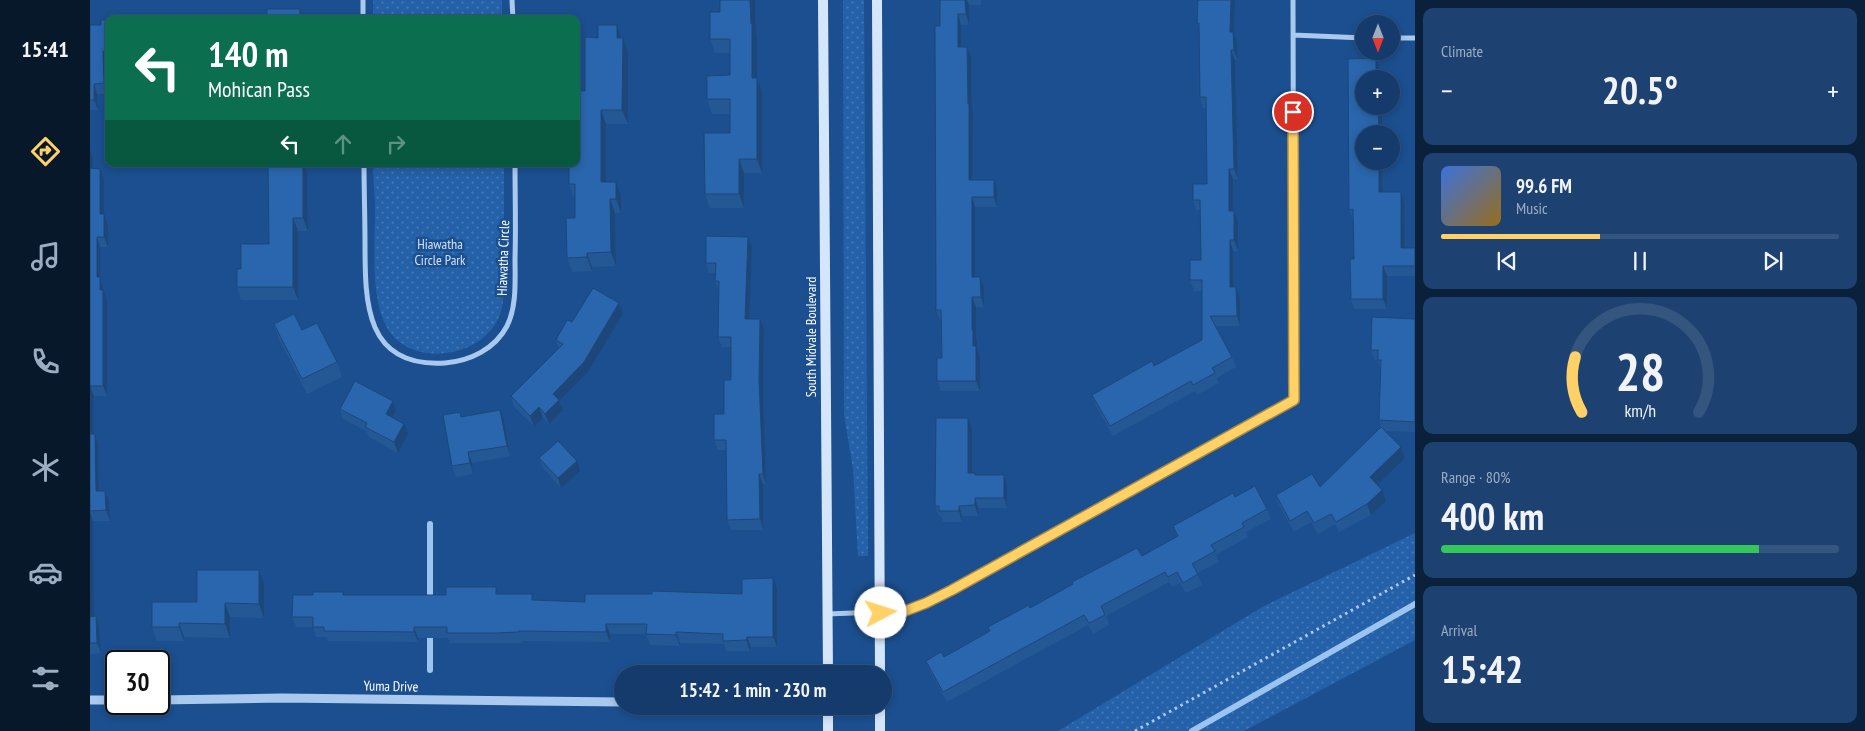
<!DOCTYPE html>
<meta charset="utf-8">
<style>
body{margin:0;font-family:"PT Sans Narrow",sans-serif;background:#1d4271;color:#f1f3f6;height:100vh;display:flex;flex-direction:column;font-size:19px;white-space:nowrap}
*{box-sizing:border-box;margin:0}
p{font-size:16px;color:#9dadc1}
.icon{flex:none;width:28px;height:28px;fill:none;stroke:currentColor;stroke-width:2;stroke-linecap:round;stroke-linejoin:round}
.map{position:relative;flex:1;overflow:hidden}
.drawer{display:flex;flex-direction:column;gap:8px;padding:8px;background:#0b203b;width:450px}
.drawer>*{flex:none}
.banner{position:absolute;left:15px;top:15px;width:475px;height:152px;border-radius:10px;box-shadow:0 2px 8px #0003,0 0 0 1px #33557e;background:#0b6e4f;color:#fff;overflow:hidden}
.needle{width:32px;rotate:180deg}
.fabs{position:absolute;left:1265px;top:15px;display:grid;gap:10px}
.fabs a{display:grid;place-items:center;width:45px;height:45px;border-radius:50%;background:#143b6b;box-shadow:0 2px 8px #0003,0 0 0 1px #33557e;font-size:25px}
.speed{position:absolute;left:15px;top:650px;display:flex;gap:10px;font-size:25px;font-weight:700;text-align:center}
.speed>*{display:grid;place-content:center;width:65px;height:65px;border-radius:50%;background:#143b6b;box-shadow:0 2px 8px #0003,0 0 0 1px #33557e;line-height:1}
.speed .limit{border:2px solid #111;border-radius:8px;background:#fff;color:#111}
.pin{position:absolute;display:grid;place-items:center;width:42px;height:42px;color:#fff;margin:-21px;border:2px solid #fff;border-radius:50%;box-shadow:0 1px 5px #0007}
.me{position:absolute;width:55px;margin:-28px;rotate:85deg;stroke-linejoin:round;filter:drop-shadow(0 0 4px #0008)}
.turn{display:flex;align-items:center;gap:18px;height:105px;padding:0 20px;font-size:22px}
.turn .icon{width:65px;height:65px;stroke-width:2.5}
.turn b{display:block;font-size:35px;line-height:42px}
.lanes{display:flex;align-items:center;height:48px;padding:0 20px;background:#0003;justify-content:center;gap:25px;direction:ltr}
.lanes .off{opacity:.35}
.big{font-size:38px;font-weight:800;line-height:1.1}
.drawer .card{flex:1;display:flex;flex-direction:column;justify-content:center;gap:8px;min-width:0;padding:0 18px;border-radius:10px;background:#1d4271}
.drawer .dial{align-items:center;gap:0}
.dial svg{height:130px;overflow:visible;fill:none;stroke:#33557e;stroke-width:7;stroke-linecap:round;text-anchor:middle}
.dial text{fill:#f1f3f6;stroke:none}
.song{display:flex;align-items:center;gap:15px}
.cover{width:60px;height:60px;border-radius:8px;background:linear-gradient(135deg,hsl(220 70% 55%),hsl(40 70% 35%))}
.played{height:5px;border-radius:2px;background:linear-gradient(90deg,#ffd166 40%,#33557e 40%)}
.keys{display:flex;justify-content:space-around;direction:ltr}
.heat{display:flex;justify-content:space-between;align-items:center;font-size:28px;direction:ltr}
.charge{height:8px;border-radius:4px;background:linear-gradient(90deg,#34c759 80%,#33557e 0)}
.trip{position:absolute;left:524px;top:665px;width:278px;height:50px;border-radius:25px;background:#143b6b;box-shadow:0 2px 8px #0003,0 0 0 1px #33557e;font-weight:800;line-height:50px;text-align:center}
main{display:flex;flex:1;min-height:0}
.tabs{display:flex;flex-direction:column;width:90px;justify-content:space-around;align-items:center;background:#08182b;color:#9dadc1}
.tabs .icon{width:35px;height:35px}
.tabs .selected{color:#ffd166}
.tabs b{font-size:22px;color:#f1f3f6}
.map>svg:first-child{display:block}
.grass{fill:url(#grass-dots)}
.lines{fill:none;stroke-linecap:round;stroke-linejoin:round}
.stream{stroke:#9cc4f0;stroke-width:6}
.path{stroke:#a9c9ee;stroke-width:3;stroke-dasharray:2.5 4;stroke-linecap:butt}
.minor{stroke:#a9c9ee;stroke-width:5}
.tertiary{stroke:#a9c9ee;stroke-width:9}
.secondary{stroke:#d6e6fa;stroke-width:10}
.wall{fill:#245895}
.shaded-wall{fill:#1d4779}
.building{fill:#2a66ad;stroke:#1d4779}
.route-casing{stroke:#a68842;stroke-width:12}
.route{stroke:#ffd166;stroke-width:9}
.labels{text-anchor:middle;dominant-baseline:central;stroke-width:5;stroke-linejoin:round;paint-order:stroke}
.park-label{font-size:14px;fill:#cfe3fa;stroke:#1b4f8f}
.street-label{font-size:14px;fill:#fff;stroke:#1b4f8f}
</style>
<main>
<nav class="tabs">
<b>15:41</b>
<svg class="icon selected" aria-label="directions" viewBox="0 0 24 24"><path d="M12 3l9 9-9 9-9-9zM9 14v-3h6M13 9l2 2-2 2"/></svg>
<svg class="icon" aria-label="music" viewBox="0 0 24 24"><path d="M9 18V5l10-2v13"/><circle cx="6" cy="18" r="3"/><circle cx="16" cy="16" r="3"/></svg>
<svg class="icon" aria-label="phone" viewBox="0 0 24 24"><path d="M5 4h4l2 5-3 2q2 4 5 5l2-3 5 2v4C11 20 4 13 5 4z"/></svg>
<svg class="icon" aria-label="climate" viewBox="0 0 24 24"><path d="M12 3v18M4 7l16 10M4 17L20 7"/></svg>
<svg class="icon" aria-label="car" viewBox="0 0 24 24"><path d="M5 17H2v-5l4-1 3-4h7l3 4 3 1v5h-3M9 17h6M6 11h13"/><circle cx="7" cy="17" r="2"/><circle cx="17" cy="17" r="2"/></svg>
<svg class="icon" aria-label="filters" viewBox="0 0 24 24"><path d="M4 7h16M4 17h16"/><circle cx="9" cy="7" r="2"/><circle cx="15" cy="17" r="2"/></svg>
</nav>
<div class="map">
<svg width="1325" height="731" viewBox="0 0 1325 731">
<defs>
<pattern id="grass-dots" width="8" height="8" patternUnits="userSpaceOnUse" patternTransform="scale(1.25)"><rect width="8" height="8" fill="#2461a8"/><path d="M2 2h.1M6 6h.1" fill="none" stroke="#4579b5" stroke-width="1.8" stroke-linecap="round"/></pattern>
</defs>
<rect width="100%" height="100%" fill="#1b4f8f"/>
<path class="grass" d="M283,0H412V19H283Z
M753,0H774L778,556H768L763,469L754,415Z
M283,164H414V288C413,299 413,311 407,321C387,360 317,367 296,326C280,295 285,244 285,209C285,194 283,179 283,164Z
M1325,533V640L1154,731H968L1174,606Z"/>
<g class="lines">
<path class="stream" d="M340,603V524
M340,670V630
M1102,731L1325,604"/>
<path class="path" d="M1045,731L1325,575"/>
<path class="minor" d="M273,0V19
M422,0L423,19
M1203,35L1274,38
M1301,38H1325
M274,164C274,190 275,217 275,243C275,303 275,368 355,363C380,361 405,349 417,326C427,306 425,280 425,258C426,227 425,195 425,164
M737,614L815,611L836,603L1165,423L1204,400L1203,0"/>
<path class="tertiary" d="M0,700H26
M69,700L192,698L532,702"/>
<path class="secondary" d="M733,0L738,674
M787,0L790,674
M790,706V731
M738,731V706"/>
</g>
<path class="wall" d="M630,0H665L666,34L667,37V78L672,92V173H654V208H620L615,194L640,133V114H622L617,99L640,75V53H625L620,39L630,12Z
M850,0H891V5H879V25H871L872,47L881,57L882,110L883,114L882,180L907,190V207H885V277H890L894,287V307H886V337L887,341V349L890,356V391H851L847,381L852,358V320H850L846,310Z
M1108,0H1145L1144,34L1147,42V60H1145L1148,179H1143V211L1148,222V251H1143L1144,287H1146L1150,297V326H1126L1142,357L1146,367L1127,378L1129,383L1107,395L1105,391L1023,436L1006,406L1002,395L1064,366L1112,340V291H1104L1100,280L1111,260L1110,210H1106L1103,200L1117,184V108H1113L1110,97L1109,27L1107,23Z
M19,20V61H17V94H7L8,110H0V121V25H11Z
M527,25L538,52V124H516V182L531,196V213H525L526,266L502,267V271L482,272L477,258L485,218V198H484L479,184L495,91L508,38Z
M1286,58L1289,68V79H1274V106H1290L1292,111V134H1274V161H1292L1293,192H1311L1314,202L1315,248H1325V276H1297V309H1264L1261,299L1260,259H1264L1263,220L1259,210L1258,59Z
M0,150L3,157L2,169H10L14,179V214L18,225V247H10V278L17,300V396H4L3,411L4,434H5L8,444L9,491H15L19,501L20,521H3L4,616H6L9,627L11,653L0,654Z
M178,164H214L217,172L218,231H208V300H151L147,287L151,269L179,244Z
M658,237L662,247L659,319H670L674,329L673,391L676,484H673V530H641L637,520V450H628L624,440L634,414L641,380V347H632L628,337L629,291L625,281V273H619L616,263Z
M529,303L533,314L498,372L469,401L473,410L459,424L453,418L444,426L424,407L421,396L469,349L466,340L482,322Z
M1325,319V432L1295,431L1311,447L1315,458L1287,485L1296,501L1281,515L1249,532L1245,524L1228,534L1221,522L1204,532L1189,505L1186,495L1230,487L1291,427L1289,420L1290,367L1288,360H1285L1281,350Z
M184,324L212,330L247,362L252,377L217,394L189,339Z
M303,401L306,411L303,418L318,434L308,453L279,437L276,431L253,419L250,409Z
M370,412L372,417L414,420L420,456L382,463L383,474L366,477L362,466Z
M878,418L882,428V473H885V475L917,485V508H888V516H872V522H853L851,516H849L845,506Z
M449,458L490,471L471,488L453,468Z
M1145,497L1177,509L1181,519L1156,532L1158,537L1126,555L1129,562L1107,573L1112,585L1096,593L1090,583L1082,587L1079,582L1016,616L1019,625L1003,634L998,625L857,702L840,671L836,661L854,657L899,631L898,627L1052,556L1087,537L1083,526Z
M169,570L174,584V618L140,617V638L94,637V641H67L62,627L107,602Z
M687,589V647H661L660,651H636L634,644L590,643V646L560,645L556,634H520V642L432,641V643H360L358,638H328V642L238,641L237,637H226L223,627H206L202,617L255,595H356L409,594L445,600L495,602L652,594Z"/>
<path class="shaded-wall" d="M660,0H665L666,34L667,37V78L672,92V173L667,159L662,78Z
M875,0H877L879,5V25L876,14Z
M1141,0H1145L1144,34L1147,42V60L1144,50L1140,32Z
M210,9L213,19H210Z
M868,14L871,25L872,58L868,47Z
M527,25L532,39L527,38Z
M533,38L538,52V124L532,110Z
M877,47L881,57L882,110L883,114L882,190L879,180Z
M1141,50L1145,60L1148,179L1144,169Z
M13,51L17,61V94L14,83Z
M1286,58L1289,68V79H1286Z
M4,84L7,94L8,110L4,100Z
M1288,106H1290L1292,111V134H1289Z
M511,110L516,124V196L511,182Z
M0,150L3,157L2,179L0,172Z
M649,159L654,173V208L649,194Z
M1289,161H1292L1293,202L1289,192Z
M210,164H214L217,172L218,231L213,218Z
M10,169L14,179V225L10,214Z
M1139,169L1143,179V222L1139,211Z
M904,180L907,190V207L904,197Z
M526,182L531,196V213L526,199Z
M1311,192L1314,202L1315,258L1311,248Z
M882,197L885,207V287L882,277Z
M520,199L525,213L526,266L521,252Z
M1144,211L1148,222V251L1144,240Z
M14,214L18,225V247L14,237Z
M203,218L208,231V300L203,287Z
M7,237L10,247V278L17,300V396L13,386L7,277Z
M658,237L662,247L659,329L655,319Z
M1140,240L1143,251L1144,297L1140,287Z
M497,253L502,267V271L497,257Z
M1293,266L1297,276V309L1293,299Z
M890,277L894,287V307L891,297Z
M1146,287L1150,297V326L1147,316Z
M882,297L886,307V337L887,341V349L890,356V391L886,381L882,330Z
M529,303L533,314L498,372L469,401L473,410L459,424L455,414L463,394Z
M670,319L674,329L673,391L676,484L673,474L669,380Z
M0,386L4,396L3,411L4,445L0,434Z
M303,401L306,411L299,424L296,414Z
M449,407L453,418L444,426L440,416Z
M410,410L414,420L420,456L417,446Z
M878,418L882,428V484L878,473Z
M314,424L318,434L308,453L304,442Z
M5,434L8,444L9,501L6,491Z
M1311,447L1315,458L1284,488L1280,477Z
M378,452L382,463L383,474L380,463Z
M487,461L490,471L471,488L468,478Z
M669,474L673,484V530L670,519Z
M914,475L917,485V508L914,498Z
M1292,490L1296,501L1281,515L1277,504Z
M15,491L19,501L20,521L16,510Z
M885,498L888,508V516L885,505Z
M869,506L872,516V522L869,511Z
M0,512L3,521L4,627L0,617Z
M169,570L174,584V618L169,604Z
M683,578L687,589V647L683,637Z
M135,603L140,617V638L135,624Z
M6,616L9,627L11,653L7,643Z
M89,623L94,637V641L89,627Z
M516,624L520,634V642L516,632Z
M324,627L328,638V642L324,632Z
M586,632L590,643V646L586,635Z
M657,637L661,647L660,651L656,640Z"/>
<path class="building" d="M630,0H660L661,24L662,23V78H667V159H649V194H615L614,133H640V99H617V76L640,75V39H620V12H630Z
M850,0H875L876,14H868V47H877L878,104H879V180H904V197H882V277H890L891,297H882V330H883V346H886V381H847V358H852L851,310H846L845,26H850Z
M1108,0H1141L1140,32H1143L1144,50H1141L1144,169H1139V211H1144V240H1140V287H1146L1147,316H1120L1142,357L1122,368L1125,373L1103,385L1101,381L1020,426L1002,395L1062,361L1064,366L1112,340V280H1100V260H1111L1110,200H1103V184H1117L1116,97H1110L1109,23H1107Z
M177,9H210V19H177Z
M11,20H19V51H13L14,83L4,84V100H0V25H11Z
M508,25H527V38H533L532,110H511V182H526V199H520L521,252L497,253V257L477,258L476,218H485V184H479V164H486V91H495V37L508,38Z
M1286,58V79H1274V106H1288L1289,134H1274V161H1289V192H1311V248H1325V266H1293V299H1261L1260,259H1264L1263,209L1259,210L1258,59Z
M178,164H213V218H203V287H147V269H151V244H179Z
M0,168L10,169V214H14V237H7V277H10V290H13V386H0V393Z
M616,236L658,237L655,319H670L669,380L673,474H669L670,519L637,520L636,440H624V414H634V380H641V337H628L629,281H625L626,263H616Z
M503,288L529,303L494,362L463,394L469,400L455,414L449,407L440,416L421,396L473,344L466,340L477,320L482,322Z
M204,314L212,330L227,323L247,362L212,379L184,324Z
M1282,317L1325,319V422L1289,420L1291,360H1288V350H1281Z
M265,381L303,401L296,414L314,424L304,442L275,427L277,423L250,409Z
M410,410L417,446L378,452L380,463L362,466L353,415L370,412L371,417Z
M846,418H878V473H885V475H914V498H885V505L869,506V511H849V506H845Z
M0,426V434H5L6,491H15L16,510L0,511Z
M1291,427L1311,447L1280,477L1292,490L1277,504L1246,522L1241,514L1224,523L1217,511L1200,521L1186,495L1222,474L1230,487Z
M468,441L487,461L468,478L449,458Z
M1165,486L1177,509L1152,523L1154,527L1121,545L1125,551L1102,564L1108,574L1093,583L1087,572L1078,577L1075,572L1011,606L1015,615L999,623L994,615L853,692L836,661L851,652L854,657L900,631L898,627L939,605L940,608L983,584L982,582L1047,548L1052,556L1088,536L1083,526L1143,493L1145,497Z
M107,570H169V604L135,603V624L89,623V627H62V602H107Z
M683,578V637H657L656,640L633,641V634L586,632V635L556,634L557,624H516V632L429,631V632L406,633H357V627H324V632L234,631V627H223V617H202L203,595H223V592H253V595H356V587H406V594H442V600L495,602V594H562V591L652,594V579Z
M0,589V617L6,616L7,643H0Z"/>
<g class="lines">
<g class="route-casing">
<path id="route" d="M791,613L815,611L836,603L862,590L1204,400L1203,112"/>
</g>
<use href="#route" class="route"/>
</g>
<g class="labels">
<g class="park-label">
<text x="350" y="244">Hiawatha<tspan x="350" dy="16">Circle Park</tspan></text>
</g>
<g class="street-label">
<text transform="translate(413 258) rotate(-88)">Hiawatha Circle</text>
<text transform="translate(721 337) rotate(-90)">South Midvale Boulevard</text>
<text transform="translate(301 686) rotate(1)">Yuma Drive</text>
</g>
</g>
</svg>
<div class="fabs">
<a><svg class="needle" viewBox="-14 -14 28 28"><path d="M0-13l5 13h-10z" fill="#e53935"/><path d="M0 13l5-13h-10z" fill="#9dadc1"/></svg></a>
<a>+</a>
<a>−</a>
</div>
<div class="speed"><div class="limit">30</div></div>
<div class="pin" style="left:1203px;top:112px;background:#d93025"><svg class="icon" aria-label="arrive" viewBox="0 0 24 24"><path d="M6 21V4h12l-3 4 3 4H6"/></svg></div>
<svg class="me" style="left:791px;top:613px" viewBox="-20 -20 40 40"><circle r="19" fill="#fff"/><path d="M0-13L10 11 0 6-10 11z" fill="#ffd166"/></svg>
<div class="trip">15:42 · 1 min · 230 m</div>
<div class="banner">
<div class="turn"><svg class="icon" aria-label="left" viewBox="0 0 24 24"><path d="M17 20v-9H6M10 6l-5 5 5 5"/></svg><div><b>140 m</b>Mohican Pass</div></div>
<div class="lanes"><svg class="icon" aria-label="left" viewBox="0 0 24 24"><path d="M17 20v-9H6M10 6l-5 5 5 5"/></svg><svg class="icon off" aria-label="ahead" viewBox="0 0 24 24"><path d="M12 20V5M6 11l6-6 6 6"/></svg><svg class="icon off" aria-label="right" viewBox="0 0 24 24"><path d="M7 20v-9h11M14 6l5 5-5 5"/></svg></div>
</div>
</div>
<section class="drawer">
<div class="card"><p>Climate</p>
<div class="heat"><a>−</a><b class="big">20.5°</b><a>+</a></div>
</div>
<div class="card">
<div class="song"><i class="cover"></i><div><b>99.6 FM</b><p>Music</p></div></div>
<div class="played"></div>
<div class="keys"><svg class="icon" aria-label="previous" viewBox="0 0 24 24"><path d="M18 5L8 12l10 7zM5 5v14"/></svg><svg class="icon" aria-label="pause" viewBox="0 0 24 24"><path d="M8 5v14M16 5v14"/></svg><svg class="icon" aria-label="next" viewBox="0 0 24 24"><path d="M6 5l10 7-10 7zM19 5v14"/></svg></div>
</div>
<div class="card dial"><svg viewBox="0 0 100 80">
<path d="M14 69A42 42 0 1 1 86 69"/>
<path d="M14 69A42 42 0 0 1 10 35" stroke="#ffd166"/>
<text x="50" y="56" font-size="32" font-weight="700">28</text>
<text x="50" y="72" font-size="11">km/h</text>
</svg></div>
<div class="card"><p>Range · 80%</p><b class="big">400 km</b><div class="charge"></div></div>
<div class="card"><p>Arrival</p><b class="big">15:42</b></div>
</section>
</main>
